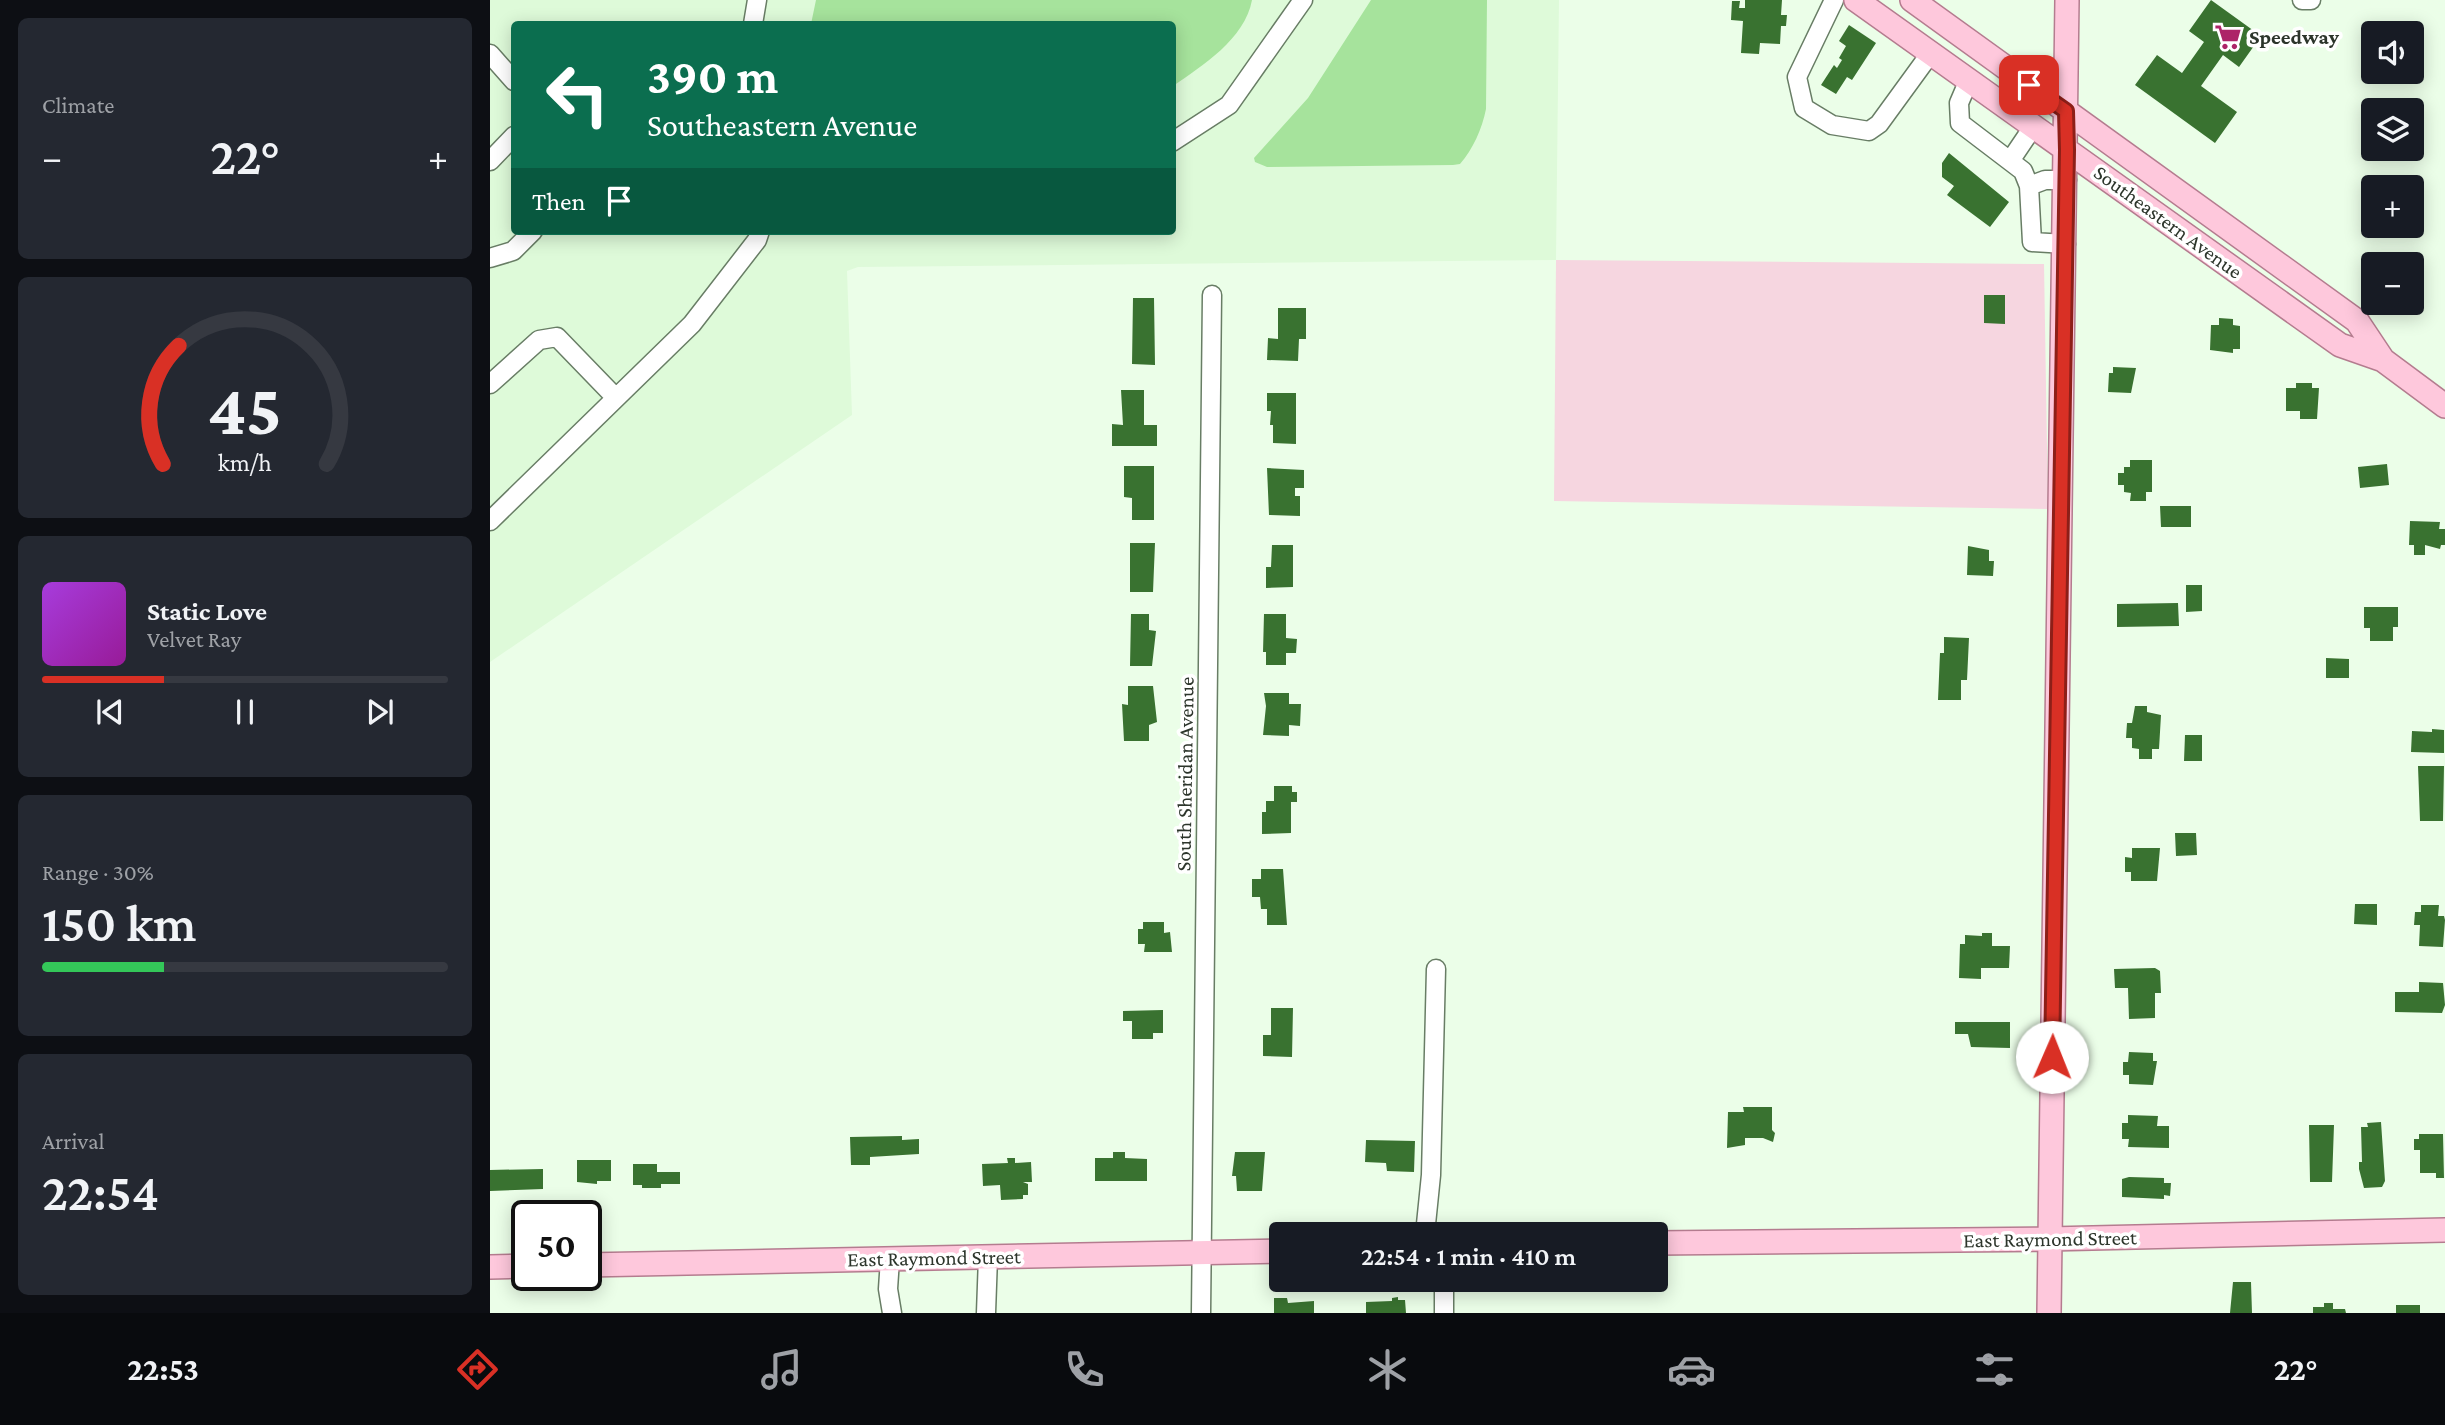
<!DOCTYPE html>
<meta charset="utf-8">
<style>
body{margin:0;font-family:"Crimson Pro",serif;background:#242831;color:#f1f3f6;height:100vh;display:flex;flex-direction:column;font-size:26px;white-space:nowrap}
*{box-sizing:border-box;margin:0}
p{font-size:23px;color:#9ea1a6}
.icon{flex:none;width:38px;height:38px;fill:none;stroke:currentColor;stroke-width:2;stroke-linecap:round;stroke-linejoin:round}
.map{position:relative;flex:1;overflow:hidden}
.details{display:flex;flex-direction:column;gap:18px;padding:18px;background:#0d0f14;width:490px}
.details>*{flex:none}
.guide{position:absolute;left:21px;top:21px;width:665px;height:214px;border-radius:7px;box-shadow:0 4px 18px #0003;background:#0b6e4f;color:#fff;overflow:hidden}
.fabs{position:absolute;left:1871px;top:21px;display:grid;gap:14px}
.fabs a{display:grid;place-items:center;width:63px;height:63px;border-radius:7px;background:#171b24;box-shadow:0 4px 18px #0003;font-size:35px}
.speed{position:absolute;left:21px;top:1200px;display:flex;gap:14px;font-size:35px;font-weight:700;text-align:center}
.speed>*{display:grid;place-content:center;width:91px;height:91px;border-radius:50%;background:#171b24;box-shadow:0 4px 18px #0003;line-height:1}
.speed .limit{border:4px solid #111;border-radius:10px;background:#fff;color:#111}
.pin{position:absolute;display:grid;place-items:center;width:60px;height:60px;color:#fff;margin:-30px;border-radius:14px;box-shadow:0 4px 10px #0006}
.me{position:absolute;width:77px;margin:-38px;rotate:1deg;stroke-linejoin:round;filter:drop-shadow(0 0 5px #0008)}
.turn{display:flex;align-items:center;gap:24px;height:147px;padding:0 21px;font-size:32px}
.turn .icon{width:91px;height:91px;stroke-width:2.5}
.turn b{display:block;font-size:49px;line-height:60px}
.then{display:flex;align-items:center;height:66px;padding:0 21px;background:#0003;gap:14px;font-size:26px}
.big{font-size:52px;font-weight:600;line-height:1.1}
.details .tile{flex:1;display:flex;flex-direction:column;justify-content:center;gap:10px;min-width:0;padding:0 24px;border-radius:10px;background:#242831}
.details .dial{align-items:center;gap:0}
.dial svg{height:182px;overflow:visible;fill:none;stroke:#363941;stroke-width:7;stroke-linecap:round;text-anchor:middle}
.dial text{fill:#f1f3f6;stroke:none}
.song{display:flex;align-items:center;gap:21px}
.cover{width:84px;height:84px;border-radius:10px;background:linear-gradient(135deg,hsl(280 70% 55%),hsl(300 70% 35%))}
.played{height:7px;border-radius:4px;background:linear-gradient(90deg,#d93025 30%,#363941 30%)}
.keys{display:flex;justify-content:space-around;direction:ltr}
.heat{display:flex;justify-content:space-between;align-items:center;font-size:38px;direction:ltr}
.charge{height:10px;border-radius:5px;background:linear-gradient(90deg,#34c759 30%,#363941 0)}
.trip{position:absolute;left:779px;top:1222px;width:399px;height:70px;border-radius:7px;background:#171b24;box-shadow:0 4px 18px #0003;font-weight:600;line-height:70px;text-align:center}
.tab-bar{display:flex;height:112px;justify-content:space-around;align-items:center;background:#090b0e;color:#9ea1a6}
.tab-bar .icon{width:49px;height:49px}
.tab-bar .active{color:#d93025}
.tab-bar b{font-size:32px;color:#f1f3f6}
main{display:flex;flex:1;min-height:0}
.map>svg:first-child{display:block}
.built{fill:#defad9;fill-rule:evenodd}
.green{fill:#f6d6e0}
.water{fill:#a6e39c}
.building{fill:#397230}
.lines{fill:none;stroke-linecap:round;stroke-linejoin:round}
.minor-casing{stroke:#687d65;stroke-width:21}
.major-casing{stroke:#b47c8f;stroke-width:26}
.minor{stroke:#fff;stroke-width:18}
.major{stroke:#fec8dc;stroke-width:23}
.route-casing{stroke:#8d1f18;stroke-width:18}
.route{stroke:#d93025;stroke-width:12}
.labels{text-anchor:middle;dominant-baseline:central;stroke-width:7;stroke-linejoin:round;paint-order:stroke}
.poi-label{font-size:21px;font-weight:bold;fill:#2c352b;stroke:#fff;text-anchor:start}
.street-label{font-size:21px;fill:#2c352b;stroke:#fff}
</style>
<main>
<section class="details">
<div class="tile"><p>Climate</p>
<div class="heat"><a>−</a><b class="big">22°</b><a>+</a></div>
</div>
<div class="tile dial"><svg viewBox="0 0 100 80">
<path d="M14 69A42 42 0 1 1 86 69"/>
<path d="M14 69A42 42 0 0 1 21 17" stroke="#d93025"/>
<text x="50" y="56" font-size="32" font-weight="700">45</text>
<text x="50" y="72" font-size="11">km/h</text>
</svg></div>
<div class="tile">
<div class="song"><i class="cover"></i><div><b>Static Love</b><p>Velvet Ray</p></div></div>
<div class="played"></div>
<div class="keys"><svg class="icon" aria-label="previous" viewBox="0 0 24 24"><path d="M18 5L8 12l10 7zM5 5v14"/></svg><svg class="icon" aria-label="pause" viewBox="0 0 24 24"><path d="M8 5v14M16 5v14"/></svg><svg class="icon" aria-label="next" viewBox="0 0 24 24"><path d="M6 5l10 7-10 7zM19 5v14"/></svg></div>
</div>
<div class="tile"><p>Range · 30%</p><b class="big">150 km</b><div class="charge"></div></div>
<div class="tile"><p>Arrival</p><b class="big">22:54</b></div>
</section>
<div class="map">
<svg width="1955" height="1313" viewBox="0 0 1955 1313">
<rect width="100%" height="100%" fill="#ebfee8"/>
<path class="built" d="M0,0H1069L1066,260L368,267L357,271L362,415L0,662ZM24,24H682V231H24Z"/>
<path class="green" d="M1066,260L1554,264L1558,509L1064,501Z"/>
<path class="water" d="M326,0H762C755,39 712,66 683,86L682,24H321Z
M881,0H997L996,109C992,129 983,149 970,164L963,165L777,167L765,162L764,158L818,98Z"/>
<path class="building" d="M1255,0H1292L1291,15H1297L1296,26H1291L1290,44L1270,43L1269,54L1251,53L1253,21L1241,20L1242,1H1250L1249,8H1255Z
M1721,0L1771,36L1749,67L1733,55L1711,86L1747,112L1725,143L1645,85L1667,55L1692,73L1714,42L1699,31Z
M1359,25L1386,43L1362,80L1357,77L1346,94L1331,85L1344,65L1347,68L1352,60L1349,58L1356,46L1349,41Z
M1459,153L1519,202L1500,227L1457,195L1464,186L1452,177V163Z
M1494,295H1515V324L1494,323Z
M643,298H664L665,365L642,364Z
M788,308H816V339H809L808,361L777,360L778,338L788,339Z
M1729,318L1743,319V325L1750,326V349H1743V353L1720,350L1721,325H1729Z
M1623,367L1646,368L1641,393L1618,392L1619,373H1623Z
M1806,383H1822V388H1829L1827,419H1810V411H1796V388H1806Z
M631,390H654V425H667V446H622V424L633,425Z
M777,393H806V444L783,443V425H780L781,411H777Z
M1640,460H1662V492H1656V501H1640L1641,493L1634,492V485H1628V473H1634V467H1640Z
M1897,464L1899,485L1870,488L1868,467Z
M634,466H664V520H642V498L634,497Z
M777,468L814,470V488H805V496H810V516L779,515Z
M1670,506H1701V527H1671Z
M1920,521L1950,522L1949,529H1955V545H1951L1950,549L1935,545V555H1924V545H1919Z
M640,543H665L663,592H640Z
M782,545H803V587L776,588V567H781Z
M1478,546L1499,550V561H1504L1503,576L1477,575Z
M1696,585H1712V611L1696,612Z
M1688,603L1689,626L1627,627V604Z
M1874,607H1908V627H1903V641H1880V628H1874Z
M641,614H659V630L666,631L662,666H640Z
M774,614H796V638L807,639L806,653H796V665H776V652H773Z
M1454,637L1479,638L1477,680H1471V700H1448L1450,653H1454Z
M1836,658L1859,659V678H1836Z
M638,686H663L667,722L659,725V741H634L632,704L638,705Z
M774,693H799V704H811L810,726L799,725V736L773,735L776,706Z
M1645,706H1657V712L1671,715L1669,749H1662V759H1649V749L1642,748V738H1636L1637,723H1642Z
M1942,729L1954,730V753L1921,752L1922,731L1942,732Z
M1695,735H1712V761H1694Z
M1928,766H1954L1953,821H1930Z
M784,786H802V792H807V802H801V833L772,834V812H776V801H784Z
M1685,833H1706L1707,855L1686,856Z
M1642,848H1670L1667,881H1641V872H1635V857L1642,858Z
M771,869H793L797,925H777V909H771L770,897H762V879H771Z
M1865,904H1887V925L1864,924Z
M1931,905H1949L1948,916H1954L1955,920L1953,947L1929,946L1930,925H1924L1925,912H1931Z
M653,922H674V933L680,932L682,952H654L655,944H648V929H653Z
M1492,933H1502V946H1520L1519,968H1491V979L1469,978L1470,944H1475V935L1492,936Z
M1665,968L1670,971L1671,993H1665V1018L1639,1019L1638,988H1625L1624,969Z
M1929,982L1953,983L1955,1005L1952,1013L1905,1012V992H1929Z
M781,1008H803L802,1057L773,1056V1035H781Z
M673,1010V1033H663V1039H642V1021H633V1011Z
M1465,1022H1520V1048L1481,1047L1478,1034H1465Z
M1639,1052L1663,1053V1061H1667L1663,1085L1639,1084V1075H1633V1062H1638Z
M1253,1107H1282V1130L1285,1133L1283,1142L1273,1138H1255V1145L1237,1148L1238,1112H1254Z
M1638,1115L1668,1116L1667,1126H1679V1148L1638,1147L1639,1139H1632V1123H1638Z
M1891,1122L1895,1181L1892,1187L1874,1188L1869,1169V1162H1872L1871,1127H1878L1877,1123Z
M1819,1125H1844L1842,1182H1820Z
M1929,1134H1953L1954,1178H1946V1173H1930V1150H1924V1139H1929Z
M412,1136V1140L429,1139V1154L380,1157V1165H361L360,1137Z
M876,1140L925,1141L924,1172L897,1171L896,1163L875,1162Z
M623,1152H635V1158L657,1159V1181H605V1158H623Z
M745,1152H775L772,1191H747L746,1176H742Z
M517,1158H525V1163L541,1162L542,1182H533L538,1184V1195H533V1199L511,1200L510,1185L493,1186L492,1164L518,1163Z
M87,1160H121V1181H107V1184L87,1182Z
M143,1164H167V1172H190V1184H171V1188H152V1185H143Z
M53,1169V1189L0,1191V1170Z
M1639,1177L1674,1178V1183H1681L1680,1196L1674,1195V1199L1632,1197V1179Z
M1743,1282H1761L1762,1313H1740Z
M908,1297V1300H915L916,1313H876V1302L902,1301V1298Z
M784,1298H797L798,1303L824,1301V1313H784Z
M1834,1303H1843V1309H1855L1856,1313H1823V1307H1834Z
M1906,1305H1930V1313H1906Z"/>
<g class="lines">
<g class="minor-casing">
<path id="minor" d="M1344,0L1307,77L1314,108L1342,125L1379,131L1389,124L1440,54
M1812,0H1821
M263,24L267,0
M0,54L24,81
M1478,82L1469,103L1470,123L1533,171L1539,186L1542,242L1576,244
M682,142L739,105L813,0
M0,161L24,136
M1520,161L1543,127
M1539,186L1555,180H1577
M0,258L23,251L43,231
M0,384L49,340L67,337L126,398
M0,521L202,324L267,240L270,231
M935,1234L941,1175L946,969
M400,1259L398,1289L402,1313
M496,1313L498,1257
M711,1313L722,295
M954,1313V1279"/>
</g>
<g class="major-casing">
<path id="major" d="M1366,0L1850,345L1893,360L1955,406
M1422,0L1867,321L1893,360
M1166,1243L1559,1239L1955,1230
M96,1265L791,1251
M0,1267L37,1266
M1559,1313L1577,0"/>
</g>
<use href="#minor" class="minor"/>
<use href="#major" class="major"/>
</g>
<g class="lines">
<g class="route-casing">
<path id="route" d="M1539,85L1576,111L1577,150L1562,1057"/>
</g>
<use href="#route" class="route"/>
</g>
<defs>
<g id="supermarket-bare" transform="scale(2.1)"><path d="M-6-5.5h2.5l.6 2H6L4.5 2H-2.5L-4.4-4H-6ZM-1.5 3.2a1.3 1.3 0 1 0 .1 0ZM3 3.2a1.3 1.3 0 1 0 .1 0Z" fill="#ad2468" stroke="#fff" stroke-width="2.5" paint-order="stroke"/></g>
</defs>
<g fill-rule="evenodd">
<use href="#supermarket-bare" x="1738" y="37"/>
</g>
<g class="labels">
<g class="poi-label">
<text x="1759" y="37">Speedway</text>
</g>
<g class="street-label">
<text transform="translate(1678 222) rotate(36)">Southeastern Avenue</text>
<text transform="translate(695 774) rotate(-89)">South Sheridan Avenue</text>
<text transform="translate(1560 1239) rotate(-1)">East Raymond Street</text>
<text transform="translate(444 1258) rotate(-1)">East Raymond Street</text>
</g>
</g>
</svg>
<div class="fabs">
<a><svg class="icon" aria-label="sound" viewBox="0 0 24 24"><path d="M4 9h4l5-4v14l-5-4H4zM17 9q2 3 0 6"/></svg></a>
<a><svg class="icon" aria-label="layers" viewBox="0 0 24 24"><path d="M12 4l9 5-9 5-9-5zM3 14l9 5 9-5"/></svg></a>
<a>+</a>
<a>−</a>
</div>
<div class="speed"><div class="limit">50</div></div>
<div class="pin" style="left:1539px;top:85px;background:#d93025"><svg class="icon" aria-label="arrive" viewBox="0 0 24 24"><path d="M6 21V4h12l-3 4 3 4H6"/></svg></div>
<svg class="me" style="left:1562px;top:1057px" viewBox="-20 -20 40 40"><circle r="19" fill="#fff"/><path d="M0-13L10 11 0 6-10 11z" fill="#d93025"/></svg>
<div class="trip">22:54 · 1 min · 410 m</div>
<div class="guide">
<div class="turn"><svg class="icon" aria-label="left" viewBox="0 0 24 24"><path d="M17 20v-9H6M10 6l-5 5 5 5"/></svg><div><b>390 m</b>Southeastern Avenue</div></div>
<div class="then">Then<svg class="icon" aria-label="arrive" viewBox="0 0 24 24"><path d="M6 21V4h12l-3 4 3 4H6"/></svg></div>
</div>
</div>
</main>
<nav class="tab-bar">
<b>22:53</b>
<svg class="icon active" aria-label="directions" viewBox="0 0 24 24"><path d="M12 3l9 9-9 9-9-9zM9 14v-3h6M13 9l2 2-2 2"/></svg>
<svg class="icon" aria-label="music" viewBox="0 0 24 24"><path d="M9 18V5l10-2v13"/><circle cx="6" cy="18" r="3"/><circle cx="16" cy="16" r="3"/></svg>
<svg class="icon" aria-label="phone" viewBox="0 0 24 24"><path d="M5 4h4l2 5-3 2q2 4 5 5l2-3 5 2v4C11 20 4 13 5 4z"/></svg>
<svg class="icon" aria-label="climate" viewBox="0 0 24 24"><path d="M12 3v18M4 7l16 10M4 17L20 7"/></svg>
<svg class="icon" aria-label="car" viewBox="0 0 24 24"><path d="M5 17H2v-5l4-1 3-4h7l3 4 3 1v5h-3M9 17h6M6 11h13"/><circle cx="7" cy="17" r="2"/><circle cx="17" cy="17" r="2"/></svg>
<svg class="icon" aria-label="filters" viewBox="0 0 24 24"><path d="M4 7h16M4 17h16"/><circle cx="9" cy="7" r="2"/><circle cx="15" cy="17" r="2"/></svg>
<b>22°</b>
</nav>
